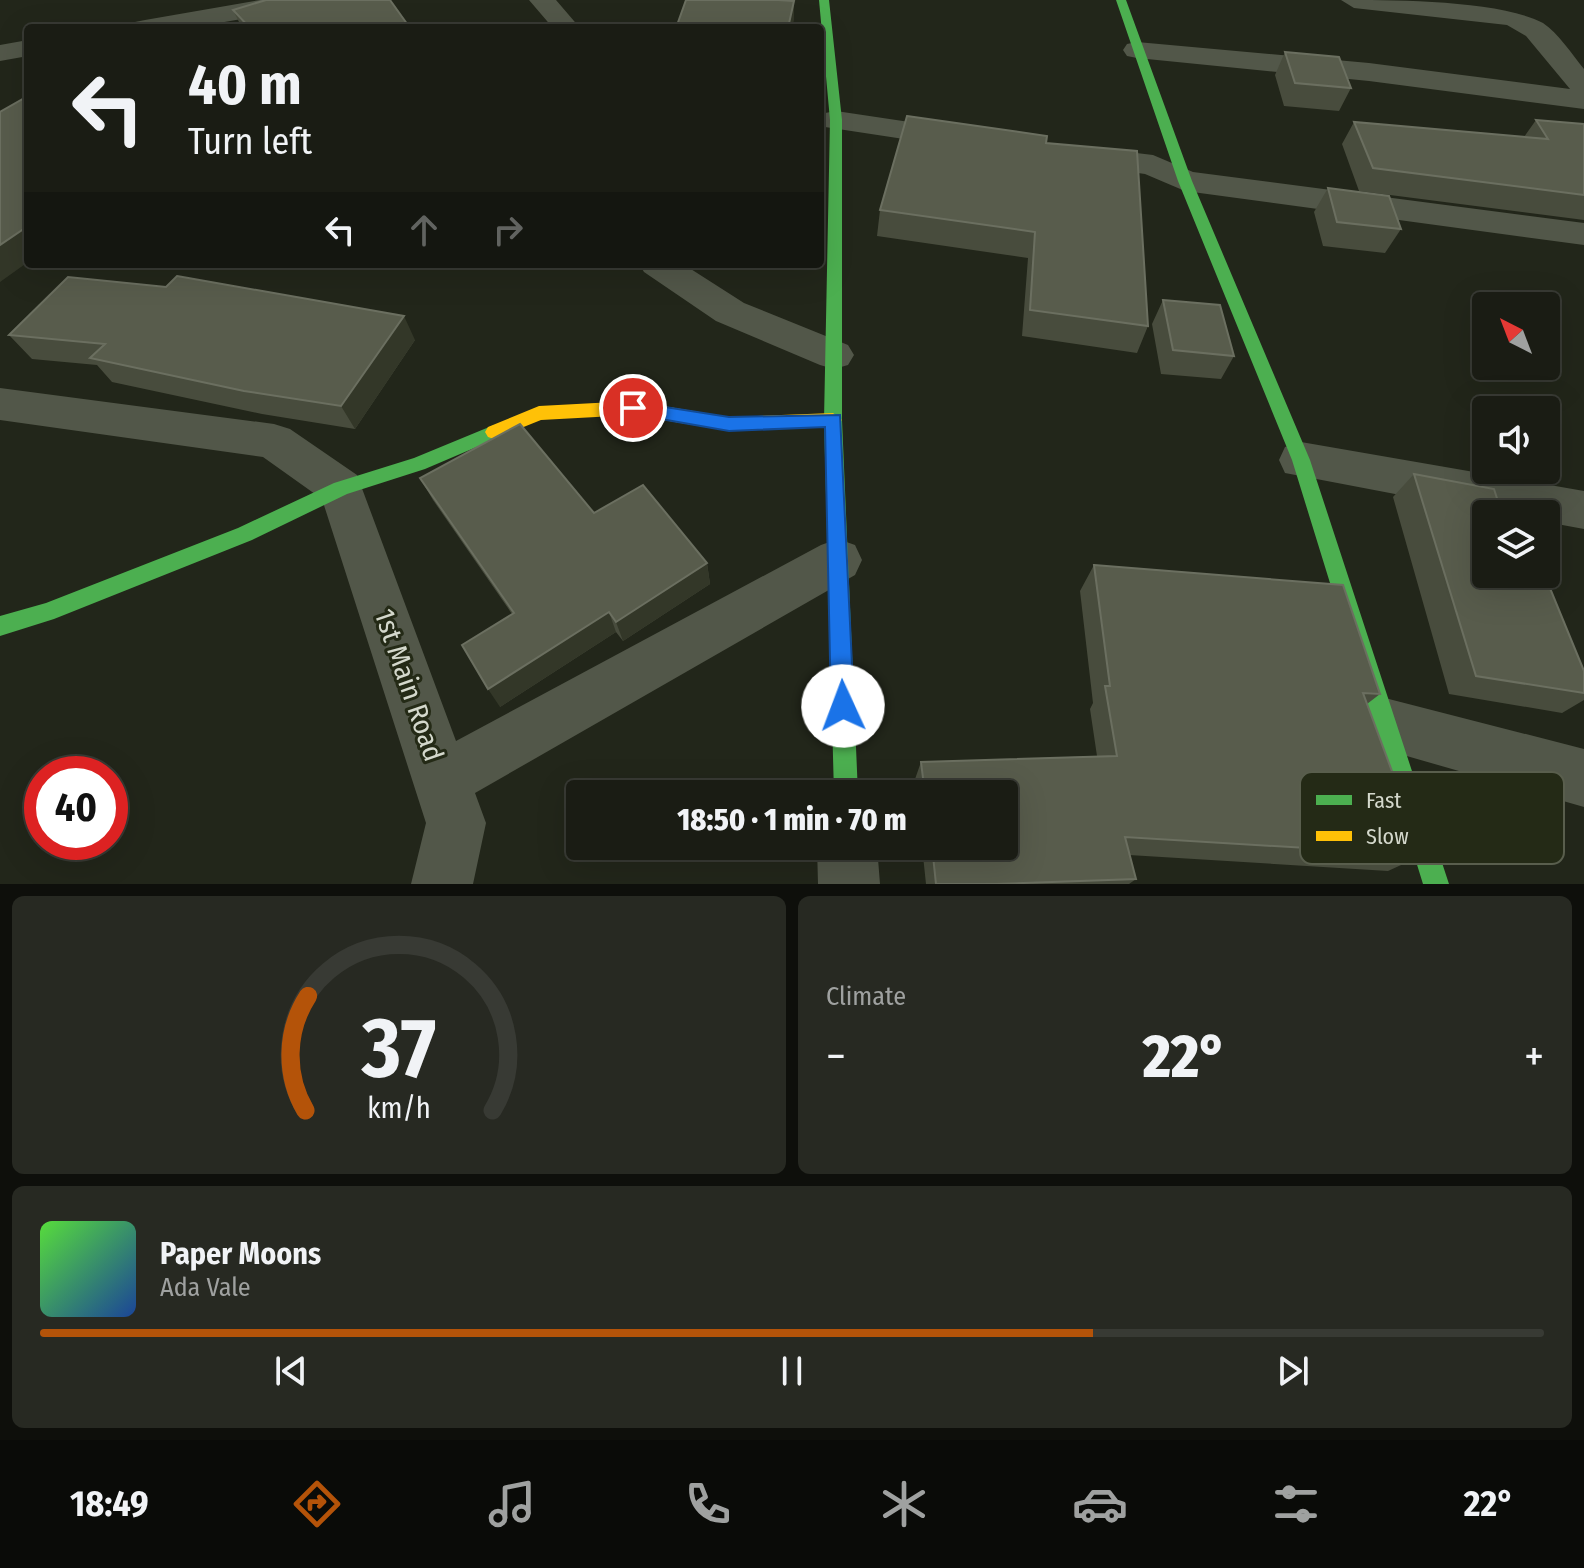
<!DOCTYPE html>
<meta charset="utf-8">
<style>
body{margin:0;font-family:"Fira Sans Condensed",sans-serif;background:#272922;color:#f1f3f6;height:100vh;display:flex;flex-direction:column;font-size:30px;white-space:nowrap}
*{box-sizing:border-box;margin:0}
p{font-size:26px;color:#9fa1a0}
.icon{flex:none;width:44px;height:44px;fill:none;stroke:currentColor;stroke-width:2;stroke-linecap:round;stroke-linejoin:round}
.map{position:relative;height:884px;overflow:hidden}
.panel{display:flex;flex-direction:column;gap:12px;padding:12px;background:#0e0f0b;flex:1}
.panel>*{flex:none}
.guide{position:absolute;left:24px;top:24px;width:800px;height:244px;border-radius:8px;box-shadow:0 8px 32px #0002,0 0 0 2px #383a34;background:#1a1c14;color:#f1f3f6;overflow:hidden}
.needle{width:52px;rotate:318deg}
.tools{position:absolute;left:1472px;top:292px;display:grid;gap:16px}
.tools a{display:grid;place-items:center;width:88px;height:88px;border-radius:8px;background:#1a1c14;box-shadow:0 8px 32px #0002,0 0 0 2px #383a34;font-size:40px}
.speed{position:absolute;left:24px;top:756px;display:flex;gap:16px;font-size:40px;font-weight:700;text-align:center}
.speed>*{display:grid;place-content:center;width:104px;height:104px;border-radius:50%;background:#1a1c14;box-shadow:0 8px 32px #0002,0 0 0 2px #383a34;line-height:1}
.speed .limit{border:12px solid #d22;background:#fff;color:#111}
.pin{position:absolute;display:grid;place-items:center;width:68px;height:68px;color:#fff;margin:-34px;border:4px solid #fff;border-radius:50%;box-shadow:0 2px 8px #0007}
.me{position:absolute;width:88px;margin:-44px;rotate:358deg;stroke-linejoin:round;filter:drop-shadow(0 0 6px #0008)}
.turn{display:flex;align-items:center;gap:28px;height:168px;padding:0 32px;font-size:36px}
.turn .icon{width:104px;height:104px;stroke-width:2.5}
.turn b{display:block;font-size:56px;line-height:68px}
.lanes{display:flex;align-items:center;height:76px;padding:0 32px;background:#0003;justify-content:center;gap:40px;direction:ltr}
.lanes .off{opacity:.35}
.big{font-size:60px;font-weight:800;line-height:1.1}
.panel .tile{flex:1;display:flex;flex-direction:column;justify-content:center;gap:12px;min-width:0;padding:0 28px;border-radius:12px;background:#272922}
.panel .dial{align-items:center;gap:0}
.dial svg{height:208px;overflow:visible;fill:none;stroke:#383a34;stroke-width:7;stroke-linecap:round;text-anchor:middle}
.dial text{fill:#f1f3f6;stroke:none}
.song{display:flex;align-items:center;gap:24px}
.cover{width:96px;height:96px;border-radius:12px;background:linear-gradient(135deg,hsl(110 70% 55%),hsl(220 70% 35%))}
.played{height:8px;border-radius:4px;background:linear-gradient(90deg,#b45309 70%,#383a34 70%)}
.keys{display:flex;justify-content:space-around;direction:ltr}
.heat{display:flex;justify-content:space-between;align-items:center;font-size:44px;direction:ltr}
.panel .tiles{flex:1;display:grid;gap:12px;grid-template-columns:1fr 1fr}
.tile:last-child{grid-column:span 2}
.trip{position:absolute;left:566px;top:780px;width:452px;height:80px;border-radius:8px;background:#1a1c14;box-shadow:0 8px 32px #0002,0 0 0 2px #383a34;font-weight:800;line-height:80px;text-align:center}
.tab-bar{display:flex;height:128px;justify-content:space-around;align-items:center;background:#0a0b08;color:#9fa1a0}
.tab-bar .icon{width:56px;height:56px}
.tab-bar .active{color:#b45309}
.tab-bar b{font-size:36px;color:#f1f3f6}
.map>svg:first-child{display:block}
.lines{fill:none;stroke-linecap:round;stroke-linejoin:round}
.street{fill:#525749;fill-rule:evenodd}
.fast{fill:#4caf50;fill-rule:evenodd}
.slow{fill:#ffc107;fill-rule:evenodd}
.wall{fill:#484c3d}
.shaded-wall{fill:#333728}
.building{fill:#585c4c;stroke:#6b6f60;stroke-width:2}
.route{fill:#1a73e8;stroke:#114b97;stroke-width:2}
.labels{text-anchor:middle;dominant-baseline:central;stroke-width:6;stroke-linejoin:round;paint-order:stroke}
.near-street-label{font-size:28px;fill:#d4d8cc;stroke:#242a16}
.key{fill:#242a16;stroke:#595e4d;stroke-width:2}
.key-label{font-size:22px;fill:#d4d8cc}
</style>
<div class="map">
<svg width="1584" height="884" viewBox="0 0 1584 884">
<rect width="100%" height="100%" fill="#22261a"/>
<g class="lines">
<path class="street" d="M260,0H317L304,8L190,28H132L135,22L145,20Z
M529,0H556L580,28H553Z
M1341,0C1393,0 1500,0 1543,23C1558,33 1572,54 1584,69V109L1369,81L1137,58L1127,56L1123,50L1127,44L1137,42L1369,63L1570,89L1526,36L1507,25L1354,8Z
M28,40V56L0,61V45Z
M836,111L963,130L974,132L979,139L974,146L963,148L825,127L821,120L825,113Z
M1078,146L1153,155L1193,172L1584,223V245L1185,191L1145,174L1067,163L1062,156L1067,149Z
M639,264H683L744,303L848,345L854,355L848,365L834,369L820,365L716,321L644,272Z
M0,388L274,424L290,429L357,475L456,741L821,545L838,539L855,545L862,560L855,575L475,793L486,823L473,884H411L426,823L322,499L263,457L0,420Z
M1301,442L1584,491V529L1546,522V514H1500L1285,473L1279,460L1285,447Z
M1385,698L1584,749V807L1365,744L1357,725L1365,706Z
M817,846H877L880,884H818Z"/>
<path class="fast" d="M819,0H829L842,120V420L858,794H834L824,420L830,120Z
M1116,0H1126L1192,181L1310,460L1449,884H1423L1292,460L1178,181Z
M494,425L500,427L503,432L500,437L425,469L347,494L252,540L54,619L0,636V616L46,603L238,528L334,483L414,458Z"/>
<path class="slow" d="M633,401L729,417L833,413L842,420L833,427L729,431L633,415L541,420L494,439L488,437L485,432L488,427L539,406Z"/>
</g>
<path class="wall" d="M233,10L410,28H242Z
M1285,52L1351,88L1339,111L1284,106L1275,75Z
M1536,120L1584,124V220L1359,191L1342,144L1354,122L1524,137Z
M1046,143L1148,326L1137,353L1022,336L1028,258L877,236L880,210Z
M1328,188L1401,229L1385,253L1323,246L1314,212Z
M1163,300L1234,356L1221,379L1161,374L1152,324Z
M9,335L415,340L355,429L262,414L112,382L97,365L32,359Z
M1414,474L1486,514L1584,671V700L1562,713L1449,694L1393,497Z
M420,478L594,513L707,563L710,584L623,641L616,632L500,707L512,614L433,500Z
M1094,565L1380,694L1367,704L1423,855L1388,871L1129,855L1136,879L1129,884H926L922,846H1004V794H916L914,782L921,762L1097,756L1090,709L1093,703L1080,591Z"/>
<path class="shaded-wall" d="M794,1V20L792,28H788Z
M28,226V262L0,282V245Z
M404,316L415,340L355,429L341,406Z
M707,563L710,584L623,641L616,622Z
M609,612L616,632L500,707L488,689Z"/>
<path class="building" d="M266,0H390L410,28H250L233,10Z
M686,0H778L794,1L788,28H676Z
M1285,52L1339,57L1351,88L1295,83Z
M28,96V226L0,245V112Z
M907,116L1047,136L1046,143L1137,151L1148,326L1030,310L1035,232L880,210Z
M1536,120L1584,124V195L1373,168L1354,122L1548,139Z
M1328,188L1389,196L1401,229L1337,222Z
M177,276L404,316L341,406L244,391L90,358L105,344L9,335L68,277L166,287Z
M1163,300L1220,305L1234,356L1173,350Z
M520,424L594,513L643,485L707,563L616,622L609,612L488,689L462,645L514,613L420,478Z
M1414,474L1494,489L1502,514H1486V574H1529L1545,576L1584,671V693L1476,676Z
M1094,565L1343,585L1380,694L1363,693L1423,855L1125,837L1136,879L996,884H936L932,846H1004V794H925L921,762L1117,756L1105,686H1110Z"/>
<path class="route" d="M633,402L729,417L840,415L854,706L851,714L843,717L835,714L831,706L825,427L729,431L627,413L624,408Z"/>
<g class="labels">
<g class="near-street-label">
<text transform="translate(409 685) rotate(71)">1st Main Road</text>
</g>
</g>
<rect x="1300" y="772" width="264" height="92" rx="12" class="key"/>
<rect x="1316" y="795" width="36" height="10" fill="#4caf50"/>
<rect x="1316" y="831" width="36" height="10" fill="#ffc107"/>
<g class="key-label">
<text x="1366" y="808">Fast</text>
<text x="1366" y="844">Slow</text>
</g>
</svg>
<div class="tools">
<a><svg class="needle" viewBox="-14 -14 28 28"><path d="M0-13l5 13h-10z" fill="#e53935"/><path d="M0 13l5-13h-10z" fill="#9fa1a0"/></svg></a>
<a><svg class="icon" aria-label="sound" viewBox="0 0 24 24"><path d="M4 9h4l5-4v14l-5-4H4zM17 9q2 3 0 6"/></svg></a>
<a><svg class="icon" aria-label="layers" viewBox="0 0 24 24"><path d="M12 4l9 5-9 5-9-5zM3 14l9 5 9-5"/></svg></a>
</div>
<div class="speed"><div class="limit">40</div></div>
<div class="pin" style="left:633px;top:408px;background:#d93025"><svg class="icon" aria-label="arrive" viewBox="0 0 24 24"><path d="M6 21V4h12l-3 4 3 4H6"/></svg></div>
<svg class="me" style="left:843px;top:706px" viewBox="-20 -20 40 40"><circle r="19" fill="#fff"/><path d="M0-13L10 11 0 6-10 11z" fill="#1a73e8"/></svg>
<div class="trip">18:50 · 1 min · 70 m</div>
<div class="guide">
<div class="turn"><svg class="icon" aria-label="left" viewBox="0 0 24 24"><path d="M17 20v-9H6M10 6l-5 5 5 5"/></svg><div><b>40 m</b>Turn left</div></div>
<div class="lanes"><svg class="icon" aria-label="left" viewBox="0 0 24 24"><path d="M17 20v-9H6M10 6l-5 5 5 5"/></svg><svg class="icon off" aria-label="ahead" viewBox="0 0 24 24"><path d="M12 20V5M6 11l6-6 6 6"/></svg><svg class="icon off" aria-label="right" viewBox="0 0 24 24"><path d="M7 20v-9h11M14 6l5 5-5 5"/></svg></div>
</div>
</div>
<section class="panel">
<div class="tiles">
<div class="tile dial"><svg viewBox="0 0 100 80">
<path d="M14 69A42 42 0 1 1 86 69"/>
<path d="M14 69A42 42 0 0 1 15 25" stroke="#b45309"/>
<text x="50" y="56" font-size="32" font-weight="700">37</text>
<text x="50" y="72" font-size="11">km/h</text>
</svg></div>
<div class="tile"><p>Climate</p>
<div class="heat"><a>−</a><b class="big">22°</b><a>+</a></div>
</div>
<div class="tile">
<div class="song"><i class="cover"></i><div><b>Paper Moons</b><p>Ada Vale</p></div></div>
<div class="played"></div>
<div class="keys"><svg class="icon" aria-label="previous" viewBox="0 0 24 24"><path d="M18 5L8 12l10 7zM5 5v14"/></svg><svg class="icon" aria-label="pause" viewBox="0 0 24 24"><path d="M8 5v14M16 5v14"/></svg><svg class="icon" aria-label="next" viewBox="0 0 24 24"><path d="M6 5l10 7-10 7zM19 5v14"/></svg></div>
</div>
</div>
</section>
<nav class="tab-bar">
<b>18:49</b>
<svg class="icon active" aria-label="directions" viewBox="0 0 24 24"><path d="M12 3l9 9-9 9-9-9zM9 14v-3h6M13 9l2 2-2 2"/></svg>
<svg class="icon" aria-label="music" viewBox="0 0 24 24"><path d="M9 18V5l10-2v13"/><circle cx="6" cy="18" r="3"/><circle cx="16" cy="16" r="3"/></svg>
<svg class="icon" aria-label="phone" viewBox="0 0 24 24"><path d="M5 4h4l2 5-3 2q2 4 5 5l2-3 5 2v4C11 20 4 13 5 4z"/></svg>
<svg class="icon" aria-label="climate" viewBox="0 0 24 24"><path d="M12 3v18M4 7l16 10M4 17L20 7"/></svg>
<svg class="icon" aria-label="car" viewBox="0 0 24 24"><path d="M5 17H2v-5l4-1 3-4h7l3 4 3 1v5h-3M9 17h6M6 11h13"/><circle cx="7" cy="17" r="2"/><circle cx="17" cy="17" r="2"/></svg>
<svg class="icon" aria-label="filters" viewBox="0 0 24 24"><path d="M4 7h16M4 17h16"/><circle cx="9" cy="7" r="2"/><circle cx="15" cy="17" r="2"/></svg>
<b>22°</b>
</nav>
